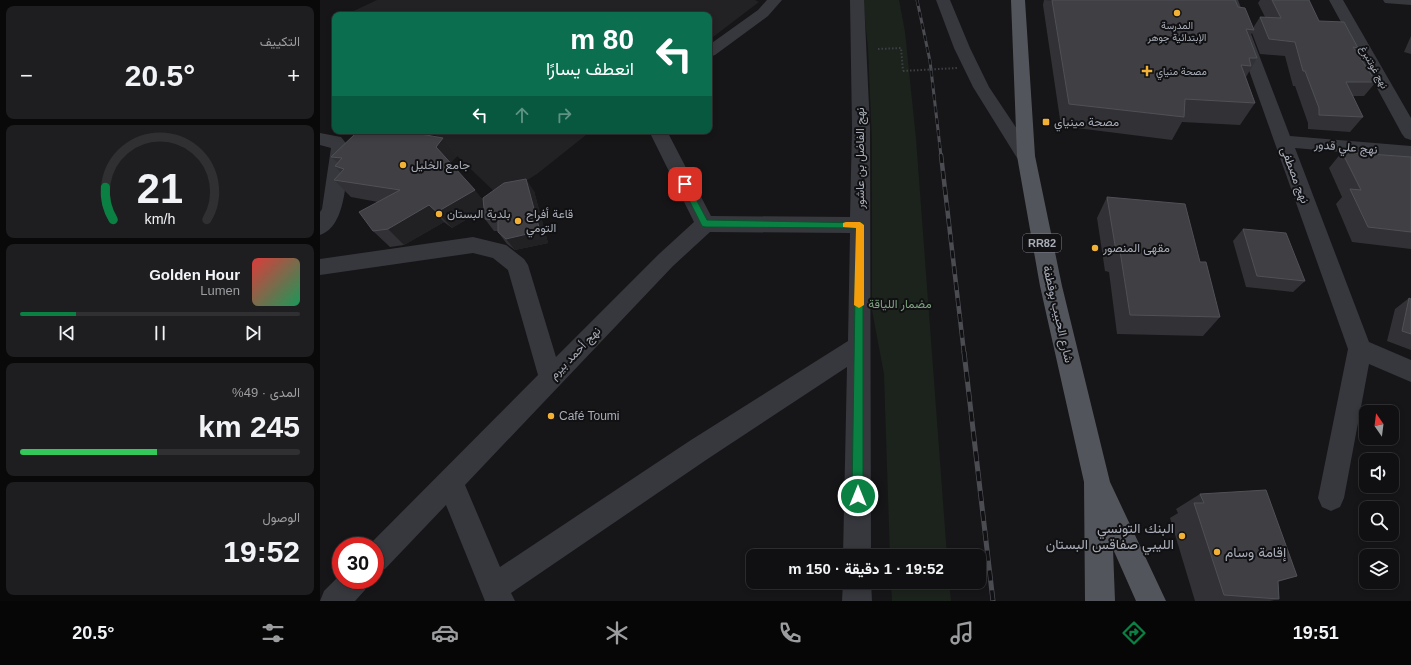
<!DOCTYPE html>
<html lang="ar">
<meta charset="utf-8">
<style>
body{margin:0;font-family:Arial,Vazirmatn,sans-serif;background:#1e1e20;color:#f1f3f6;direction:rtl;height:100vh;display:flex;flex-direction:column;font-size:15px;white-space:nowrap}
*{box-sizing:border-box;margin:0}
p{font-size:13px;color:#9c9d9f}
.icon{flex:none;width:22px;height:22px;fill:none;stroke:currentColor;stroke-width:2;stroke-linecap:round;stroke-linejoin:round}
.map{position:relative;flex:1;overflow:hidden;direction:ltr}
.drawer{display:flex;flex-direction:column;gap:6px;padding:6px;background:#09090a;width:320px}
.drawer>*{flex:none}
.banner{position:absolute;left:12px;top:12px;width:380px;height:122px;border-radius:8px;box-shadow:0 2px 6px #0003,0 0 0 1px #303032;direction:rtl;background:#0b6e4f;color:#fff;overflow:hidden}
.needle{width:26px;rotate:346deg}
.controls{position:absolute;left:1039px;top:405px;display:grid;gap:8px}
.controls a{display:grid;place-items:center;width:40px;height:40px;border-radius:8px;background:#101012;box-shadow:0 2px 6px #0003,0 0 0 1px #303032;font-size:20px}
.speed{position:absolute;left:12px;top:537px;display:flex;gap:8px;font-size:20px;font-weight:700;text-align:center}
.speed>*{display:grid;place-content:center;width:52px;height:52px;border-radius:50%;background:#101012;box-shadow:0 2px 6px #0003,0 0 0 1px #303032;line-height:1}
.speed .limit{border:6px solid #d22;background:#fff;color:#111}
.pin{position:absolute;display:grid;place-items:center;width:34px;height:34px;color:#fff;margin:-17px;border-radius:8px;box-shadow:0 2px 6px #0006}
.me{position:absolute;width:44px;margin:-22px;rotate:0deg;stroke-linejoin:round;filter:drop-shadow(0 0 3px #0008)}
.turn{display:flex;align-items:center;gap:14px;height:84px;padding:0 12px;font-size:18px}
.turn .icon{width:52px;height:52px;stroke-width:2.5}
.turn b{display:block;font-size:28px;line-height:34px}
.lanes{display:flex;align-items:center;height:38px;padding:0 12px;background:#0003;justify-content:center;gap:20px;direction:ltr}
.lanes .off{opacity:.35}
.big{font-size:30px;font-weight:700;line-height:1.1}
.drawer .card{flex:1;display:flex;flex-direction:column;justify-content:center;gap:6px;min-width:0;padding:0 14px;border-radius:8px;background:#1e1e20}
.drawer .dial{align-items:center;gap:0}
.dial svg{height:104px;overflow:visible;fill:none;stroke:#303032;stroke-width:7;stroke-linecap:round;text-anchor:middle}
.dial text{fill:#f1f3f6;stroke:none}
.song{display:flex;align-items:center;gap:12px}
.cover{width:48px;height:48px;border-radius:6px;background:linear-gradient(135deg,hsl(0 70% 55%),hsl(150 70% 35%))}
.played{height:4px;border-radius:2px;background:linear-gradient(90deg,#0b8043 20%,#303032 20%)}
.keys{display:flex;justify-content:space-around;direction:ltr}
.heat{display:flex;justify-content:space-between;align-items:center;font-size:22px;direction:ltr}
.charge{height:6px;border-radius:3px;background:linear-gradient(90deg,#34c759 49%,#303032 0)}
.trip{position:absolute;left:426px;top:549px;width:240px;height:40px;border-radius:8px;background:#101012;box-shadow:0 2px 6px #0003,0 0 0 1px #303032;font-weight:700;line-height:40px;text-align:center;direction:rtl}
.tab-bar{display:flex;height:64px;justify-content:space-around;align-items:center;background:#060607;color:#9c9d9f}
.tab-bar .icon{width:28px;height:28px}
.tab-bar .current{color:#0b8043}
.tab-bar b{font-size:18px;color:#f1f3f6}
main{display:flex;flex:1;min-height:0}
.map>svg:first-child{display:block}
.built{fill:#222225}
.green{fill:#1c231d}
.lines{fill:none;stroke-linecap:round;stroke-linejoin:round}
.path{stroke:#3d3f44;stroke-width:2;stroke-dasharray:1.5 2;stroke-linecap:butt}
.minor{fill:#37383d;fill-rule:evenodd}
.primary{fill:#53555c;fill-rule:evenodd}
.rail-far2-casing{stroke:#4a4c52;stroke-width:3}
.rail-far1-casing{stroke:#4a4c52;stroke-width:4.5}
.rail-casing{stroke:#4a4c52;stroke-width:5}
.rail-far2{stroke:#111113;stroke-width:2;stroke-dasharray:6;stroke-linecap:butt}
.rail-far1{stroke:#111113;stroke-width:3;stroke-dasharray:8;stroke-linecap:butt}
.rail{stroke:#111113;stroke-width:3.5;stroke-dasharray:10;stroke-linecap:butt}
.path-bridge{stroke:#3d3f44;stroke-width:2;stroke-dasharray:1.5 2;stroke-linecap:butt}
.wall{fill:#323236}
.shaded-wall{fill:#212124}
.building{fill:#3f3f44;stroke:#4f5156}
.route{fill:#0b8043;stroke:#07532c}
.slow{fill:#f59e0b}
.poi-dot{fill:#f2b134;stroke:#111113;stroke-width:1.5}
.labels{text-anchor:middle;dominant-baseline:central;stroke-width:4;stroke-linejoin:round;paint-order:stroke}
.far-poi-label{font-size:10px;fill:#a8adb8;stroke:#111113}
.far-street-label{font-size:10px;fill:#a8adb8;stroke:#111113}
.shield{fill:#111113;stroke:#7b7e86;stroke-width:1}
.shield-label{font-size:11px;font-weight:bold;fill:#a8adb8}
.poi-label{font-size:12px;fill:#a8adb8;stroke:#111113;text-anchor:start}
.street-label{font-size:12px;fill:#a8adb8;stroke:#111113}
.park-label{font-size:12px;fill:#7fa381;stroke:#111113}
.near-poi-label{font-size:14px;fill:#a8adb8;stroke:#111113;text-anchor:end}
</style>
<main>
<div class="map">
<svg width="1091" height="601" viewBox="0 0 1091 601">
<rect width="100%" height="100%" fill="#161618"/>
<path class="built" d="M57,0H435L439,2L389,40V15H25Z
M111,131H271L217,174L180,197Z"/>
<path class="green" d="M543,0H579L585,32L596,139L627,556H570L564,374L552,310V140L548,48Z
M571,582H629L631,601H572Z"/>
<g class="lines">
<path class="path" d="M558,49L581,48L583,71"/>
<path class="minor" d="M447,0H462L448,16L395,55L389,57V45L438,10Z
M530,0H544L550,128L551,556H523L527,367L389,458L191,593L195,601H165L126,505L65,569L55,573V546H48L218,375L188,270L173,258L153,253L0,275V259L153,237L186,245L204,259L208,265L236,357L339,254L374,222L329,131H347L391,216L530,217L532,128ZM390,232L530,233L528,341L371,440L180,567L145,485L353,266Z
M616,0H630L650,48L669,87L715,156L713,161L706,162L699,161L653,87L634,48Z
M904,0H918L970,136L1091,146V158L975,148L1049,342L1091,360V382L1049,364L1024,498L1020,507L1011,511L1002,507L998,498L1028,349Z
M1009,0H1023L1091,118V140L1085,138L1082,134Z
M1063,0H1091V5L1065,3Z
M0,133L21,137L29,147C26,172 28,226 0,235V212L2,209L11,148L0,145Z
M21,574V580H49L45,590L35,601H0L4,591Z
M523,582H551L552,601H522Z"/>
<path class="primary" d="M691,0H705L715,156L742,286L790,482L846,601H816L793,549L795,601H765L764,482L720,286L697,156Z"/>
<g class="rail-far2-casing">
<path id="rail-far2" d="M597,0L610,61L621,156"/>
</g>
<g class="rail-far1-casing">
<path id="rail-far1" d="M621,155L644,353"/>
</g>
<g class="rail-casing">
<path id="rail" d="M644,352L673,601"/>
</g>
<use href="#rail-far2" class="rail-far2"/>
<use href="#rail-far1" class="rail-far1"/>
<use href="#rail" class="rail"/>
<path class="path-bridge" d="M583,71L637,68"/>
</g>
<path class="wall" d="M724,0L918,7L933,28L940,17H945L938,3L940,0H989L999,21L1038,48L1035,51L1056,82L1044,96H1033L1043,117L1030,132L988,129V123L975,86H973L965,56L940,54L932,33L929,37L937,58L926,77L935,103L920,125L862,122L852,140L741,126L723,5Z
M1091,36V54L1084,52Z
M123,138L137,156L130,163L163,200L214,191L228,243L195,250L187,244L178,232V231H174L165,219L164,209L132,228L124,222L84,245L70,247L53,231L58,202L31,197L14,180L21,173L15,166L18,163L11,157Z
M1022,152L1091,157V249L1032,242L1016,204L1022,197L1009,168Z
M787,197L880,262L900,317L883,336L797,334L789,272L785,271L777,218Z
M923,229L985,281L973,292L926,287L913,241Z
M1089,298L1091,299V350L1067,341L1075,309Z
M880,494L977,576L958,582L959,599L950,601H875L850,518L858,513L856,509Z"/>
<path class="shaded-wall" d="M123,138L137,156L129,165L116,147Z
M206,179L214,191L228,243L195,250L186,239Z
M155,190L168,207L132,228L117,212Z
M109,205L124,222L84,245L68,229Z"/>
<path class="building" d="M732,0H915L918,7L925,8L934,30L926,29L937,58H929L931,66L921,65L935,103L865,99L864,117L749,104Z
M952,0H989L999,21L1024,22L1038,48L1033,47L1056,82H1026L1043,117L999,115V108L985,71H983L975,42L949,39L940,17L961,18Z
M47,131H84L123,138L116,147L155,190L117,212L109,205L68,229L53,231L39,212L80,190L14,180L24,169L15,166L22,158L11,157L35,134L45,133Z
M1022,152L1091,157V232L1048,227L1030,189L1041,190Z
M206,179L220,231L186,239L178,232V220L165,219L163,198L184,183Z
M787,197L865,204L880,262H886L900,317L810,315L800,251H796Z
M923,229L966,233L985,281L937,276Z
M1089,298L1091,299V334L1082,331Z
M946,490L977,576L958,581L959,599L904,595L874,503H884L880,494Z"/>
<path class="route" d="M365,181L367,182L387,220L543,223V496L541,500L538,502L534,500L532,496L536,228L385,227L382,226L361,184Z"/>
<path class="slow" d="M526,222H540L544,225V305L539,308L534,305L536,228L523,227V223Z"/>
<g class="poi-dot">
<circle cx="857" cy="13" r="4"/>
<path d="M825 65h4v4h4v4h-4v4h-4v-4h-4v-4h4z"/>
<rect x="722" y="118" width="8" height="8" rx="2"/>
<circle cx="83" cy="165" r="4"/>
<circle cx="119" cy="214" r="4"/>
<circle cx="198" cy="221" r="4"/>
<circle cx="775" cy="248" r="4"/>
<circle cx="231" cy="416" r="4"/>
<circle cx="862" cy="536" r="4"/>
<circle cx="897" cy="552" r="4"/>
</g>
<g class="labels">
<g class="far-poi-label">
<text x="857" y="25">المدرسة<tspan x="857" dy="12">الإبتدائية جوهر</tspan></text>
<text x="836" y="71" text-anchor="start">مصحة منياي</text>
</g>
<g class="far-street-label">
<text transform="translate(1054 67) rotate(61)">نهج غوتنبرغ</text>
</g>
<rect class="shield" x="703" y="234" width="38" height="18" rx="3"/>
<g class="shield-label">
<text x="722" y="243">RR82</text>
</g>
<g class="poi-label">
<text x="734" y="122">مصحة مينياي</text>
<text x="91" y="165">جامع الخليل</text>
<text x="127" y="214">بلدية البستان</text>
<text x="206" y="214">قاعة أفراح<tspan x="206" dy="14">التومي</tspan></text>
<text x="783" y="248">مقهى المنصور</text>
<text x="239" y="416">Café Toumi</text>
</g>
<g class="street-label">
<text transform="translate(1026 147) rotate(5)">نهج علي قدور</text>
<text transform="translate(540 158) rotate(-90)">نهج الفاضل بن عاشور</text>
<text transform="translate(975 175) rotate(69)">نهج مصطفى</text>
<text transform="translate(738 314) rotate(77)">شارع الحبيب بوقطفة</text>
<text transform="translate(255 353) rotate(-46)">نهج أحمد بيرم</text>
</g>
<g class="park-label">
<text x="580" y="304">مضمار اللياقة</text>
</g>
<g class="near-poi-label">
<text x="854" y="528">البنك التونسي<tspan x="854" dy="16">الليبي صفاقس البستان</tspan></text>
<text x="905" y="552" text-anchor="start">إقامة وسام</text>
</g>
</g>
</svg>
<div class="controls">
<a><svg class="needle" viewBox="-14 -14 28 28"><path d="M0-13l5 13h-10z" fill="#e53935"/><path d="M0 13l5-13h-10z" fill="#9c9d9f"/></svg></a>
<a><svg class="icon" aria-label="sound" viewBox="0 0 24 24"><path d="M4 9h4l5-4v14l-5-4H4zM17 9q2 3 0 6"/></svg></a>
<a><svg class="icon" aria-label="search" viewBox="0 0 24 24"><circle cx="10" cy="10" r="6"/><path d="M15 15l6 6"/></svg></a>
<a><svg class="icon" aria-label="layers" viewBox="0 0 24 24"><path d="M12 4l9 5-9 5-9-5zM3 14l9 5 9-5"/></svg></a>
</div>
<div class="speed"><div class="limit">30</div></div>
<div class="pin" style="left:365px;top:184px;background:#d93025"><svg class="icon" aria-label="arrive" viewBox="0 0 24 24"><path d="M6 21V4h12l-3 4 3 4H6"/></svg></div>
<svg class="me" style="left:538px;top:496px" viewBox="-20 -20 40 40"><circle r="17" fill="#0b8043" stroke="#fff" stroke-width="3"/><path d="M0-11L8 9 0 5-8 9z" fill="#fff"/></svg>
<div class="trip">19:52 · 1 دقيقة · 150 m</div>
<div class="banner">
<div class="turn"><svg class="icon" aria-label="left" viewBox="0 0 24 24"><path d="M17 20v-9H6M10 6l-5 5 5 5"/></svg><div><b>80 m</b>انعطف يسارًا</div></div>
<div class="lanes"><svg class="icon" aria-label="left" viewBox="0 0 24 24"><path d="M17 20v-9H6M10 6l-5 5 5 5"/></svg><svg class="icon off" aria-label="ahead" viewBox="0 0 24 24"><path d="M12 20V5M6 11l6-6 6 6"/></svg><svg class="icon off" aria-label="right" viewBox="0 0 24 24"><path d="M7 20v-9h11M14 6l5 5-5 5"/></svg></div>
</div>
</div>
<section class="drawer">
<div class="card"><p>التكييف</p>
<div class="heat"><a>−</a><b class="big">20.5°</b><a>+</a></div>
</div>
<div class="card dial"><svg viewBox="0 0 100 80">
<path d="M14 69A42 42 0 1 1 86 69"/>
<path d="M14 69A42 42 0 0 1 8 44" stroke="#0b8043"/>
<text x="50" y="56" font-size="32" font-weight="700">21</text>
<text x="50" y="72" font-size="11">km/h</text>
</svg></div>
<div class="card">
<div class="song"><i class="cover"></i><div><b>Golden Hour</b><p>Lumen</p></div></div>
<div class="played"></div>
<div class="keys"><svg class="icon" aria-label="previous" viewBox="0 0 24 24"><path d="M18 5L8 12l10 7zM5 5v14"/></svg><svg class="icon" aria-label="pause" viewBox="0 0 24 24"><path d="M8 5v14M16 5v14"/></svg><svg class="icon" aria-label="next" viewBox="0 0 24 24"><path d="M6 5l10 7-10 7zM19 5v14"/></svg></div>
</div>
<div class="card"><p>المدى · 49%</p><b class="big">245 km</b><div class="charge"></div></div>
<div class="card"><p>الوصول</p><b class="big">19:52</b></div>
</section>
</main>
<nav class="tab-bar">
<b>19:51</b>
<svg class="icon current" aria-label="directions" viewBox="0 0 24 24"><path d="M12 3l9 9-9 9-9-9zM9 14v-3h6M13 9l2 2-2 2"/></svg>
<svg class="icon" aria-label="music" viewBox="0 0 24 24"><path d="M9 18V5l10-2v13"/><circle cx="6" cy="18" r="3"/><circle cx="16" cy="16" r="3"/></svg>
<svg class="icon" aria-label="phone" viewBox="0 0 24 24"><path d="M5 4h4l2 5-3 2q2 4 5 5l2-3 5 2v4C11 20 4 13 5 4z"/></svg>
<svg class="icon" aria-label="climate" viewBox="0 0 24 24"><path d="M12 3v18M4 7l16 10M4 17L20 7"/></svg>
<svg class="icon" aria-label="car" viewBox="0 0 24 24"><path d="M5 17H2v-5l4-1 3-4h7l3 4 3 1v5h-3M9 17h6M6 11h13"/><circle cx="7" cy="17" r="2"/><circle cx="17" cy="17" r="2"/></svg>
<svg class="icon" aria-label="filters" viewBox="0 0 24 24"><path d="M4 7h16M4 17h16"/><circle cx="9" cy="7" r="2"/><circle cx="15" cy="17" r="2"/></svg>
<b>20.5°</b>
</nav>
